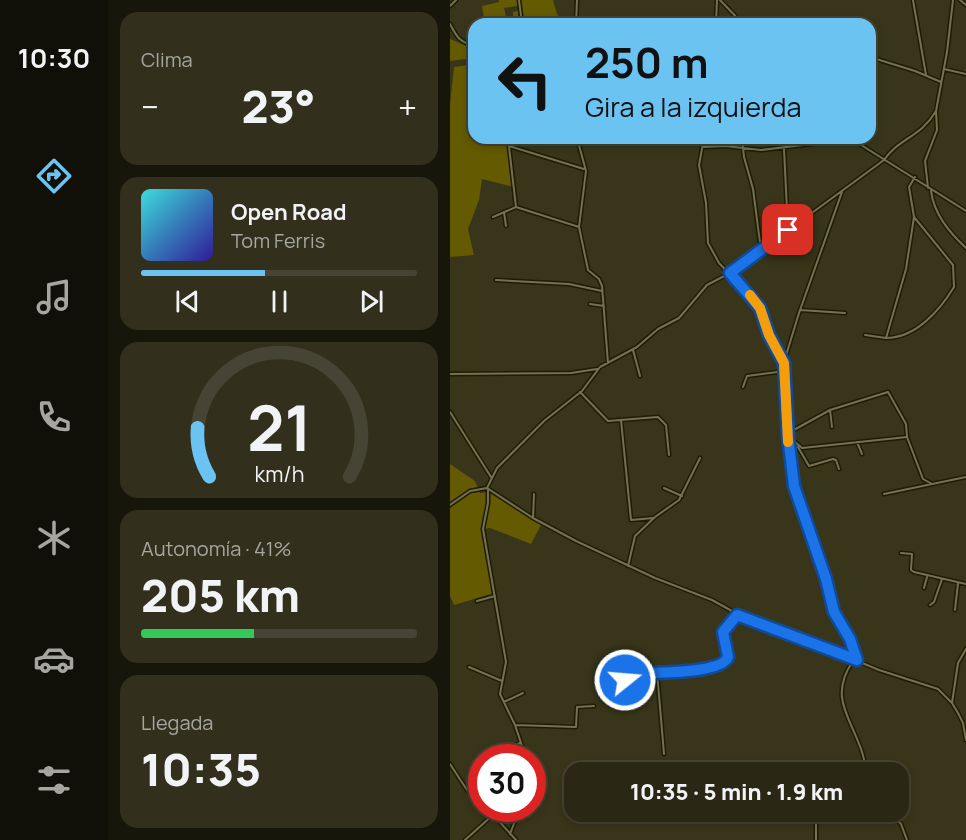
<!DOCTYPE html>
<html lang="es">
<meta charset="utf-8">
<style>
body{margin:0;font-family:Manrope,sans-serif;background:#32301d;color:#f1f3f6;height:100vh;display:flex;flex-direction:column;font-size:22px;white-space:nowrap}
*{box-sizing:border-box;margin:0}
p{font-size:20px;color:#a5a6a0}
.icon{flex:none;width:33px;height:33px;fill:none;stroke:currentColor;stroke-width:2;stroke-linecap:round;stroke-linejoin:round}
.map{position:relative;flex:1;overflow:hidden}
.side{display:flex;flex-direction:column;gap:12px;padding:12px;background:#17160b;width:342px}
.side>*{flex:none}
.banner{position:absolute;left:18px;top:18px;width:408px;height:126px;border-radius:18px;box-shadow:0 3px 9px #0003,0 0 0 2px #464434;background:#6bc3f2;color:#111;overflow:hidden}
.speed{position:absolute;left:18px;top:744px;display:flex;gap:12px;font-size:30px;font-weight:700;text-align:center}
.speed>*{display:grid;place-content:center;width:78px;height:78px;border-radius:50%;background:#2a2814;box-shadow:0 3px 9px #0003,0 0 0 2px #464434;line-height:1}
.speed .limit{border:9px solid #d22;background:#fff;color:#111}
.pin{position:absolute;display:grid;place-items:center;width:51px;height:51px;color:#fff;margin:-26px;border-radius:12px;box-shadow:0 3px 9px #0006}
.me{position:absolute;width:66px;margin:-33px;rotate:73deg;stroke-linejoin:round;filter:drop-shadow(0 0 4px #0008)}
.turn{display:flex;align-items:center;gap:21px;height:126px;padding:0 18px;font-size:27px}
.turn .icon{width:78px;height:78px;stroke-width:2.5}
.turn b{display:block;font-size:42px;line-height:51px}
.big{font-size:45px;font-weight:800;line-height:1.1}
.side .tile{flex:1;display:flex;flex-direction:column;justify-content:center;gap:9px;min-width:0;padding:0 21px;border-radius:18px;background:#32301d}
.side .dial{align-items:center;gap:0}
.dial svg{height:156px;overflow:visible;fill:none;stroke:#464434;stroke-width:7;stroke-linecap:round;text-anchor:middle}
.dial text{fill:#f1f3f6;stroke:none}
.song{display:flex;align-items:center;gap:18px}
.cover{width:72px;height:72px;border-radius:9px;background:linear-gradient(135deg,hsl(180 70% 55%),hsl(250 70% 35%))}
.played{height:6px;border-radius:3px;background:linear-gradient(90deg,#6bc3f2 45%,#464434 45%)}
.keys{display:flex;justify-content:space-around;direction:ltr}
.heat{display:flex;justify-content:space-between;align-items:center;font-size:33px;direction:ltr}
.charge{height:9px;border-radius:4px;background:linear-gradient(90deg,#34c759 41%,#464434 0)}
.trip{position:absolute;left:114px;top:762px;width:345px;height:60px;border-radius:18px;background:#2a2814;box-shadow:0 3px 9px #0003,0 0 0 2px #464434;font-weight:800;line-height:60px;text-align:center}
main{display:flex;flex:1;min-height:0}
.tabs{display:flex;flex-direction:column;width:108px;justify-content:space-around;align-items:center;background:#111008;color:#a5a6a0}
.tabs .icon{width:42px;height:42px}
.tabs .current{color:#6bc3f2}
.tabs b{font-size:27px;color:#f1f3f6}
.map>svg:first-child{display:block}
.green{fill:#645a01}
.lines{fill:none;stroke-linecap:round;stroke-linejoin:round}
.street-casing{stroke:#201c02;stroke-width:5}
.street{stroke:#747153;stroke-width:2}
.route-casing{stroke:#114b97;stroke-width:15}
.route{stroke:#1a73e8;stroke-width:10}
.slow{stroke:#f59e0b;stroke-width:10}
</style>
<main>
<nav class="tabs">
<b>10:30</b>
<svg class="icon current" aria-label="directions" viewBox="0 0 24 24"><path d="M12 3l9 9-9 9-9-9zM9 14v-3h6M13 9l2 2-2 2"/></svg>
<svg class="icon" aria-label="music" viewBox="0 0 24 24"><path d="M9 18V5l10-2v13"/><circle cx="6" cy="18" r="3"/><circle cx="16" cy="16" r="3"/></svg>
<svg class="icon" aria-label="phone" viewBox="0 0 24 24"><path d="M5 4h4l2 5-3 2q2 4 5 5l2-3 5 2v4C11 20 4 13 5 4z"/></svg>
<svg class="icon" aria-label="climate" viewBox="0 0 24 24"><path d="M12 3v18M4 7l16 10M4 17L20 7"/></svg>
<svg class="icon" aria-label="car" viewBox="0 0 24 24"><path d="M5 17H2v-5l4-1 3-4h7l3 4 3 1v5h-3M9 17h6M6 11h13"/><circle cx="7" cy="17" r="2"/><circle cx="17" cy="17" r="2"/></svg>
<svg class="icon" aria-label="filters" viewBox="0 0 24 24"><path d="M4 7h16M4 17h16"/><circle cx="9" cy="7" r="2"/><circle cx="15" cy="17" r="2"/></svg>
</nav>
<section class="side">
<div class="tile"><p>Clima</p>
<div class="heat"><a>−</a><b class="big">23°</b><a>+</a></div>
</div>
<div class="tile">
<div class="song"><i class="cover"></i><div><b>Open Road</b><p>Tom Ferris</p></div></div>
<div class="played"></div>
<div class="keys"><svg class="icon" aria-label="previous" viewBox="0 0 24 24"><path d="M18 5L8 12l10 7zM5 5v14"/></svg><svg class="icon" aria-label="pause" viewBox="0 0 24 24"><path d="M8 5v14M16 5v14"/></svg><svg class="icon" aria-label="next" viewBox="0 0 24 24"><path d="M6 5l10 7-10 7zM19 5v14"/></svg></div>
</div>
<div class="tile dial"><svg viewBox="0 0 100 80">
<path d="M14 69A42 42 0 1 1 86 69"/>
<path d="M14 69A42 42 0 0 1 8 44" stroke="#6bc3f2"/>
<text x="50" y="56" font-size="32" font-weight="700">21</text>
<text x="50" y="72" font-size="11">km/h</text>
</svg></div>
<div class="tile"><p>Autonomía · 41%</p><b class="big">205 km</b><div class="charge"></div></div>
<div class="tile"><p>Llegada</p><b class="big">10:35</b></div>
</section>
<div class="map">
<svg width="516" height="840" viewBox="0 0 516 840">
<rect width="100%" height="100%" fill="#38351a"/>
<path class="green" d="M49,0H103L107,14L115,24H73V16L67,6L54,8L57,21H63V12L68,11L69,24H35L32,6L49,2Z
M0,39L24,49V58L0,61Z
M24,64V138H58L64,187L32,179L29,200L18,229L24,255L0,257V105L4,67Z
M0,464L25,481L30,493L38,492L92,523L81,544L40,528L33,529L44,593L4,605L0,596Z"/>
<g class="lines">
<g class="street-casing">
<path id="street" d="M69,0L72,24
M270,0L293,24
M463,0L476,75
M510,0L516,5
M0,6L6,0
M0,24C6,35 9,43 24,45
M126,24L127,0
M266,24L267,0
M420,57L465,71L491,82
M494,69L516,74
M58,138L66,207L129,227
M127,138L136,171L129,227L138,270L149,279L152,286L158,363
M254,138L249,165L256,203L258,243L269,263L310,307L319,335L334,363L338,438L344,486L376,579L384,612L400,639L407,660
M292,138L294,157L303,189L311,250
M400,138L516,211
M59,146L134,169
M254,147L275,146L311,150L370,143H406
M334,149L338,230
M478,188L475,161L487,130L486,111L497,52L503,0
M481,191C484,214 499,232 516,248
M54,212L56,226
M43,217L66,207
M46,280L119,284L152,291
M140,304L154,306
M350,310L395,313
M415,335L436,338L456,269L464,217
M436,338C466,338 490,310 504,287L503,265L464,217L459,187L465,177
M183,350L190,376
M334,362L349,313L392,192
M0,374L121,373L147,369
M293,387L297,376L335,371
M130,392L158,421L208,417L216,425L219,455
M380,410L382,427
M0,412L41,477
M171,420L181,520L203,518
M457,437L456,424L438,392L380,410L342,431L338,436L352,448L457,437L473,479L482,484
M407,442L412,454
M348,447L359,466L383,459L386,460L389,469
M37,488L83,518L126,541L205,578L262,600L300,621L338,632L429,670L488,689L502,703L508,713L513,723L516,740
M214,488L232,496
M38,490V503L33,529L56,662L50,694L65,725L76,758
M434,494L516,477
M0,505L20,491L37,488L47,468L94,421L132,391L150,367L187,347L208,329L229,318L257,285L280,273L434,160C449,138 471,137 486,111
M83,518L84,494
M451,553L462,554L461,570L464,572L516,584
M178,566L185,536L205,517L229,500L250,458
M474,588L477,577
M27,601L45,596
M480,605L484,602L492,579
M505,610L508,583
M403,661C379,696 399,715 411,749C414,757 415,765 417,772
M19,667L52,681
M207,672L214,754
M54,702L73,693
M174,703L175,680L178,674L237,673L277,660L273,632L287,615
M502,703L508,663L516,649
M65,725L126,727L127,707L144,706
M54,751L70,743
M0,764L17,790L32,803
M37,808L66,840
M439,812L451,824L457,840
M60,834L70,808
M15,840L44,814
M366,840V819L369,812"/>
</g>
<use href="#street" class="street"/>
</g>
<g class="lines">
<g class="route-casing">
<path id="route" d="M175,680L178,674C197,672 271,675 278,657L273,632L287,615L407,660L400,639L384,612L376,579L344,486L338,436L334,363L319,335L310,308L280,273L338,230"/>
</g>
<use href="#route" class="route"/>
<path class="slow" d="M300,295L310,308L319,335L334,363L338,442"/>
</g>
</svg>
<div class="speed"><div class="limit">30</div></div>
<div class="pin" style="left:338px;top:230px;background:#d93025"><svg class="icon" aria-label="arrive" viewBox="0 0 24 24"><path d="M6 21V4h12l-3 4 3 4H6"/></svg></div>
<svg class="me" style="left:175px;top:680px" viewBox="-20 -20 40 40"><circle r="17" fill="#1a73e8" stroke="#fff" stroke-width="3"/><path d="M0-11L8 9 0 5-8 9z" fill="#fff"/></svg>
<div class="trip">10:35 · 5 min · 1.9 km</div>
<div class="banner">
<div class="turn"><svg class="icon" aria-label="left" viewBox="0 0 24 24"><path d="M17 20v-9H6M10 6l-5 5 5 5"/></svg><div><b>250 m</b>Gira a la izquierda</div></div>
</div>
</div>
</main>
